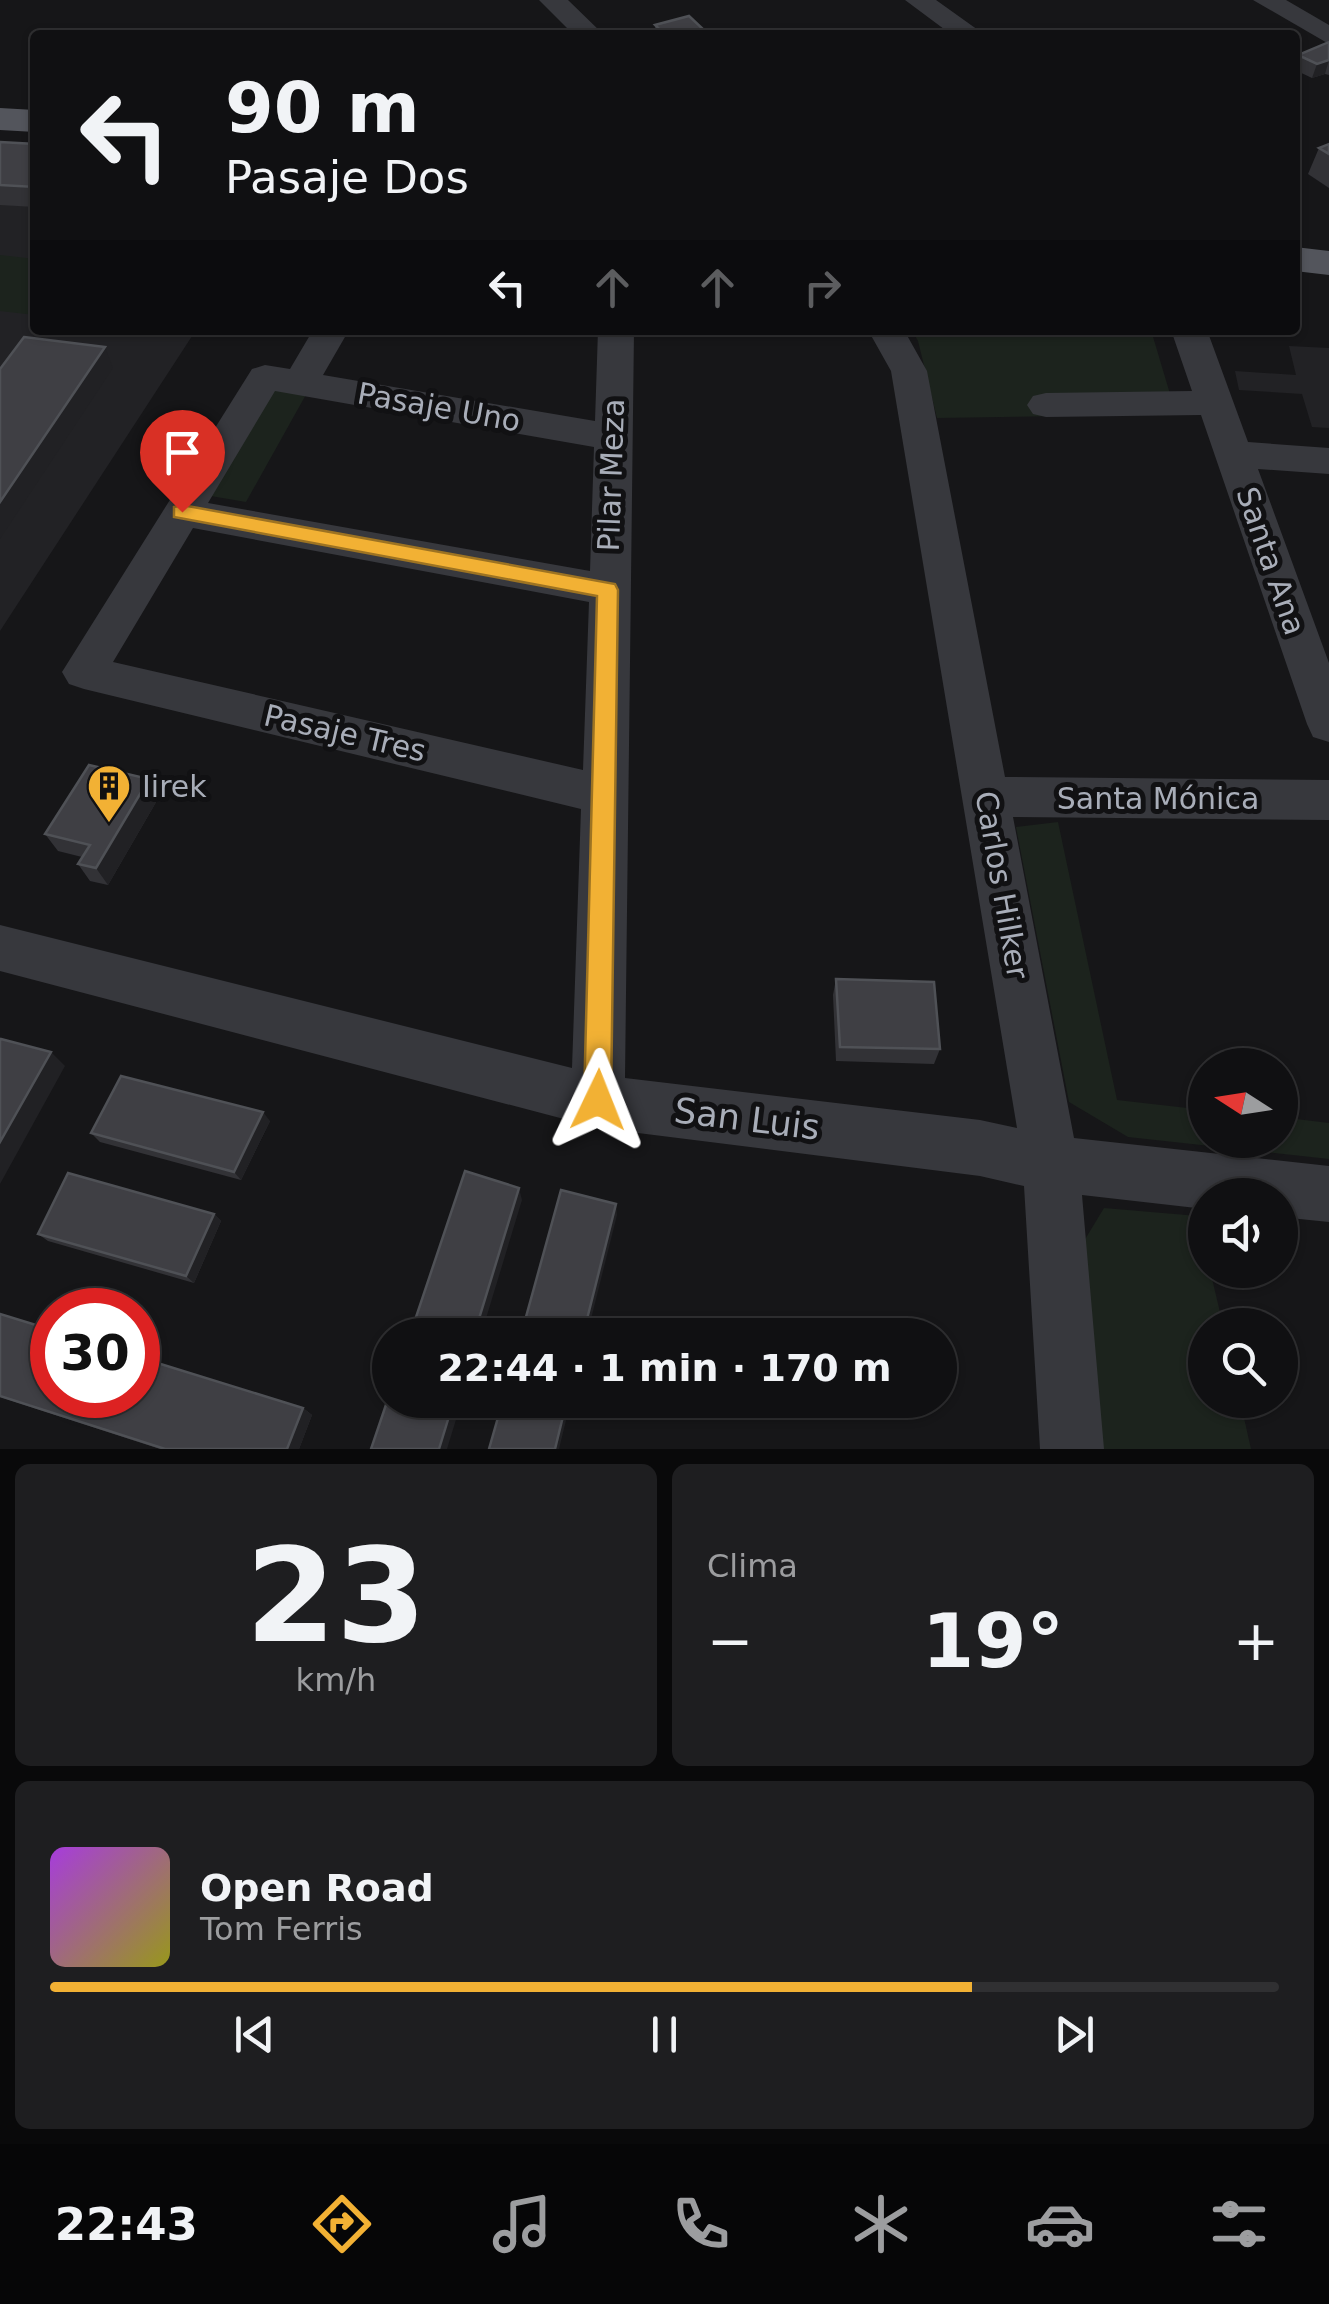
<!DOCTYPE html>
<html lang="es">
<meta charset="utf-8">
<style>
body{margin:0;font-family:"DejaVu Sans",sans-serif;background:#1e1e20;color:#f1f3f6;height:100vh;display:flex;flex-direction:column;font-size:38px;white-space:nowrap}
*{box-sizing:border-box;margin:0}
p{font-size:32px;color:#9c9d9f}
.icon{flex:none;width:55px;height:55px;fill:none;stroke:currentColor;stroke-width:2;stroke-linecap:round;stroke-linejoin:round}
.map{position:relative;height:1449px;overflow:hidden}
.sheet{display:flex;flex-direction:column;gap:15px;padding:15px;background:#09090a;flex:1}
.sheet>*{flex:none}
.hud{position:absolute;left:30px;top:30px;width:1270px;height:305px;border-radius:10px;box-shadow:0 2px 8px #0004,0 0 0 2px #303032;background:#101012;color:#f1f3f6;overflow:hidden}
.needle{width:65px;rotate:282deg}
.tools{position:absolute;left:1188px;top:1048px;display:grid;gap:20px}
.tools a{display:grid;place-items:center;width:110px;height:110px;border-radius:50%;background:#101012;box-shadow:0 2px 8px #0004,0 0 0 2px #303032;font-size:50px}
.speed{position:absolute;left:30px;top:1288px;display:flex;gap:20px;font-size:50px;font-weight:700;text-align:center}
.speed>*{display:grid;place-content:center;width:130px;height:130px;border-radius:50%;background:#101012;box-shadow:0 2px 8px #0004,0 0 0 2px #303032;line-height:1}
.speed .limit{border:15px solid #d22;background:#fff;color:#111}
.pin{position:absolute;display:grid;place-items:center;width:85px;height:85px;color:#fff;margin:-102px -42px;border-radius:50% 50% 50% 0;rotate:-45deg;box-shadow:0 0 10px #0007}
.pin .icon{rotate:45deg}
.me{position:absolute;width:110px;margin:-55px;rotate:2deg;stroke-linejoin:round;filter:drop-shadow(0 0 8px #0008)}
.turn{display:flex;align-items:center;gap:35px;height:210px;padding:0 30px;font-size:45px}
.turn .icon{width:130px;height:130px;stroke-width:2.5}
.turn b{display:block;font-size:70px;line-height:85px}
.lanes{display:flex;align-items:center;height:95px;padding:0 30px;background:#0003;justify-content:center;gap:50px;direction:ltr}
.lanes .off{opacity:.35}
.big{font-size:75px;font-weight:600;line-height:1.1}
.sheet .tile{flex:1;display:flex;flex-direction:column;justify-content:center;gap:15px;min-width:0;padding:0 35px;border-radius:15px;background:#1e1e20}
.sheet .dial{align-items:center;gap:0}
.dial b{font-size:130px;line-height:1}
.song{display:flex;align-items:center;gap:30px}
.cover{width:120px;height:120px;border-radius:15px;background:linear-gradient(135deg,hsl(280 70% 55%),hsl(60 70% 35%))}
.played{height:10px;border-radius:5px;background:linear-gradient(90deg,#f2b134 75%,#303032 75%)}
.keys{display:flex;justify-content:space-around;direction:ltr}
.heat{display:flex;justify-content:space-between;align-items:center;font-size:55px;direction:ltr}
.sheet .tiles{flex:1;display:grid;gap:15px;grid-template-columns:1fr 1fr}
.tile:last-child{grid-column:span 2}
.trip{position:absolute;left:372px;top:1318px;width:585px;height:100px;border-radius:50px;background:#101012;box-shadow:0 2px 8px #0004,0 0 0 2px #303032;font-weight:600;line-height:100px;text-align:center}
.tab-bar{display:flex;height:160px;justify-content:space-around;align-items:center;background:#060607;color:#9c9d9f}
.tab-bar .icon{width:70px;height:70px}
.tab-bar .on{color:#f2b134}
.tab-bar b{font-size:45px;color:#f1f3f6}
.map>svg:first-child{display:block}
.built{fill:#222225}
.green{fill:#1c231d}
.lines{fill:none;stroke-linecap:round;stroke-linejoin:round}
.minor{fill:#37383d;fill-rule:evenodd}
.major{fill:#53555c;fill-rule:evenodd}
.wall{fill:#323236}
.shaded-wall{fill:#212124}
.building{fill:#3f3f44;stroke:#4f5156;stroke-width:2.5}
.route{fill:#f2b134;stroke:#9d7322;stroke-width:2.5}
.labels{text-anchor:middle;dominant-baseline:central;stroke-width:10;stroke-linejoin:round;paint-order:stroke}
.street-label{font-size:30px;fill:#a8adb8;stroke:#111113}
.poi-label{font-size:30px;fill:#a8adb8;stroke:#111113;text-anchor:start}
.near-street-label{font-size:35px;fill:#a8adb8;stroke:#111113}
</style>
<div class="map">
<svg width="1329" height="1449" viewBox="0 0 1329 1449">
<rect width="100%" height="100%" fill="#161618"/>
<path class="built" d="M0,152L35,155V330H196L0,631Z
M1289,346L1329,348V428L1312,427L1302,394L1239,390L1235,371L1296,375Z"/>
<path class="green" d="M0,255L35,259V315L0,311Z
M912,330H1151L1176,414L937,418L918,341Z
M265,385L308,391L246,502L199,494Z
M1058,822L1117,1100L1205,1110V1140H1280V1117L1329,1123V1159L1128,1137L1069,1102L1016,827Z
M1104,1208L1198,1216L1205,1270H1210L1223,1325H1205V1400H1240L1251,1449H1098L1081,1246Z"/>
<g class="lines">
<path class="minor" d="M539,0H568L604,35H574Z
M905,0H936L985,35H952Z
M1253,0H1286L1329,25V44Z
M313,330H349L323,375L595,421L598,330H634L625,1078L980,1120L1017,1128L891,371L868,330H904L927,371L1005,777L1329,780V820L1013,817L1074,1138L1329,1166V1222L1280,1217V1195H1205V1209L1082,1195L1104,1449H1040L1024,1186L980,1176L598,1128L0,971V925L572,1068L581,809L84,689L69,684L62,672L252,369L265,365L290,369ZM275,391L594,447L590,571L208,503ZM193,528L589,602L583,770L113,662Z
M1171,330H1207L1248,442L1329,448V474L1258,469L1329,663V742L1313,737L1307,724L1201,415L1046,417L1033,414L1027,405L1033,396L1046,393L1192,391Z"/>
<path class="major" d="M0,108L35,110V132L0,130Z
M1295,247L1329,251V275L1295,271Z"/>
</g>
<path class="wall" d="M655,25L704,30L703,35H655Z
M1329,42V75L1325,74L1312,78L1295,70V64L1298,55Z
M0,142L35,144V207L0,205Z
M1329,144V188L1308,174L1319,148Z
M159,797L108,885L90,881L78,864L82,857L58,851L45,834Z
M836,979L940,1049L934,1064L836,1061L833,995Z
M270,1121L241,1180L100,1142L91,1133Z
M214,1214L221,1221L194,1283L48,1241L38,1234Z
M0,1314L303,1408L312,1415L299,1449H160L0,1397Z"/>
<path class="shaded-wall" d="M704,30L703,35H683Z
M1329,60L1325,74L1312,78L1317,64Z
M105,347L113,368L0,539V502Z
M149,779L159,797L108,885L96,868Z
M51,1052L65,1066L0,1184V1142Z
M263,1112L270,1121L241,1180L234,1172Z
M519,1188L522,1200L481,1335H474Z
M616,1204L617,1215L587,1335H583Z
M214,1214L221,1221L194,1283L186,1276Z
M454,1400H462L447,1449H439Z
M567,1400H571L559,1449H555Z
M303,1408L312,1415L299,1449H287Z"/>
<path class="building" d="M689,16L704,30L683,35H665L655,25Z
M1329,42V60L1317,64L1298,55Z
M0,142L35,144V187L0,185Z
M1329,144V154L1319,148Z
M24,337L105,347L0,502V369Z
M89,765L149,779L96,868L78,864L90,845L45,834Z
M836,979L934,982L940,1049L840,1047Z
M1,1039L51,1052L0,1142V1041Z
M121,1076L263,1112L234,1172L91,1133Z
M465,1171L519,1188L474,1335H410Z
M68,1173L214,1214L186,1276L38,1234Z
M561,1190L616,1204L583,1335H521Z
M0,1314L52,1330V1395H138V1357L303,1408L287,1449H165L0,1396Z
M390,1393V1400H454L439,1449H371Z
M503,1400H567L555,1449H489Z"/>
<path class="route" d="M182,505L615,584L618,590L611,1100L607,1110L598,1114L588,1110L584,1100L597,596L174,517V507Z"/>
<defs>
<g id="building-pin" transform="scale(2.25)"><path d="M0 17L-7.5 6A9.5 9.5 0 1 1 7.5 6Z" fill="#f2b134" stroke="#111113"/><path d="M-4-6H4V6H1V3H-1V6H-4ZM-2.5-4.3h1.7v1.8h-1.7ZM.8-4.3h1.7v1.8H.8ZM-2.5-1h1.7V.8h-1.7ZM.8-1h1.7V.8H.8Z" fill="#111"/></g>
</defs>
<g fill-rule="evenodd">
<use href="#building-pin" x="109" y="786"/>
</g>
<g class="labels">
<g class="street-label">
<text transform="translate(439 407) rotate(10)">Pasaje Uno</text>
<text transform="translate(611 475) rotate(-88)">Pilar Meza</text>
<text transform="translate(1271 561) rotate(71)">Santa Ana</text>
<text transform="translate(345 733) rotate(13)">Pasaje Tres</text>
<text x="1158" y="798">Santa Mónica</text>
<text transform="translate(1002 885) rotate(80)">Carlos Hilker</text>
</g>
<g class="poi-label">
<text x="142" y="786">Iirek</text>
</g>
<g class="near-street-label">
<text transform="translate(747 1119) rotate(7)">San Luis</text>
</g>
</g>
</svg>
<div class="tools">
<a><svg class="needle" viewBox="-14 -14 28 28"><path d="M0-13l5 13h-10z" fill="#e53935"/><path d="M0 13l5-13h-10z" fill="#9c9d9f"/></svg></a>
<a><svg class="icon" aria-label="sound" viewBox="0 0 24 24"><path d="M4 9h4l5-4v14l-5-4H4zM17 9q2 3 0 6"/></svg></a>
<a><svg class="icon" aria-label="search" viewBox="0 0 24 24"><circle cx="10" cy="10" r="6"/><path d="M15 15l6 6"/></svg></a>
</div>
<div class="speed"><div class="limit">30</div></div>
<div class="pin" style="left:182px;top:512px;background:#d93025"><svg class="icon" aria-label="arrive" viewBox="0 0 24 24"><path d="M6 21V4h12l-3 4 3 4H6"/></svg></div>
<svg class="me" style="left:598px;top:1100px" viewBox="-20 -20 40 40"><path d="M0-17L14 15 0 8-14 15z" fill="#f2b134" stroke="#fff" stroke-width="4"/></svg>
<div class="trip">22:44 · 1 min · 170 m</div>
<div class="hud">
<div class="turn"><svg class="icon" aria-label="left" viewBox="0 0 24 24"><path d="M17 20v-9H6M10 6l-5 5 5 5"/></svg><div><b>90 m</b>Pasaje Dos</div></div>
<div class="lanes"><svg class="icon" aria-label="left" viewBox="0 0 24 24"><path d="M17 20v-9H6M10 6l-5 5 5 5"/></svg><svg class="icon off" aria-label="ahead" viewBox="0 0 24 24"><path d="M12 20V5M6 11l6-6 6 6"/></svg><svg class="icon off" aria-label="ahead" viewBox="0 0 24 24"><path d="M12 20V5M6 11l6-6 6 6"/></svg><svg class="icon off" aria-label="right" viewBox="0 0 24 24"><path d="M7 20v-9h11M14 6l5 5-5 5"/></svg></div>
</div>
</div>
<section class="sheet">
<div class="tiles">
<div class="tile dial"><b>23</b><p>km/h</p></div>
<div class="tile"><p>Clima</p>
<div class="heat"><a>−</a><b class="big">19°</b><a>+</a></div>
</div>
<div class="tile">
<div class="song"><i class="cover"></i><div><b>Open Road</b><p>Tom Ferris</p></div></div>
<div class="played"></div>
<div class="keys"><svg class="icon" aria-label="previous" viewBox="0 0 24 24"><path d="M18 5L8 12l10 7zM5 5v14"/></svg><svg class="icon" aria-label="pause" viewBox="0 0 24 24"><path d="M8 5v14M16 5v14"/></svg><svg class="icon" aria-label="next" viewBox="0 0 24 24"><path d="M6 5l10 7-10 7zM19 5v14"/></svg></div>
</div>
</div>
</section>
<nav class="tab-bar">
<b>22:43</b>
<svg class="icon on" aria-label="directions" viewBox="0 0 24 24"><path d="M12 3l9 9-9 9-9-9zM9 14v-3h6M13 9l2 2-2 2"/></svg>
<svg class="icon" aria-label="music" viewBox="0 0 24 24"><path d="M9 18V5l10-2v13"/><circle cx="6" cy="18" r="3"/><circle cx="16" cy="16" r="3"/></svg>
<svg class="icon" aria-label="phone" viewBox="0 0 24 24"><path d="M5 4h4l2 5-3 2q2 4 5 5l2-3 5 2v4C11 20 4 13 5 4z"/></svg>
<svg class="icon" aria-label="climate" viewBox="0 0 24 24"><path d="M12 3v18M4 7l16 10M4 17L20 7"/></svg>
<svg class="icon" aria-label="car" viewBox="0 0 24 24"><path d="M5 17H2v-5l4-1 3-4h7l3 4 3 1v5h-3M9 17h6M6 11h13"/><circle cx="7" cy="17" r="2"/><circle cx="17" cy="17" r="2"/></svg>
<svg class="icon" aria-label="filters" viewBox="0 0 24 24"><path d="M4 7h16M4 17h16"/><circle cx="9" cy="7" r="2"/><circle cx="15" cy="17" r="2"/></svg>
</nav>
